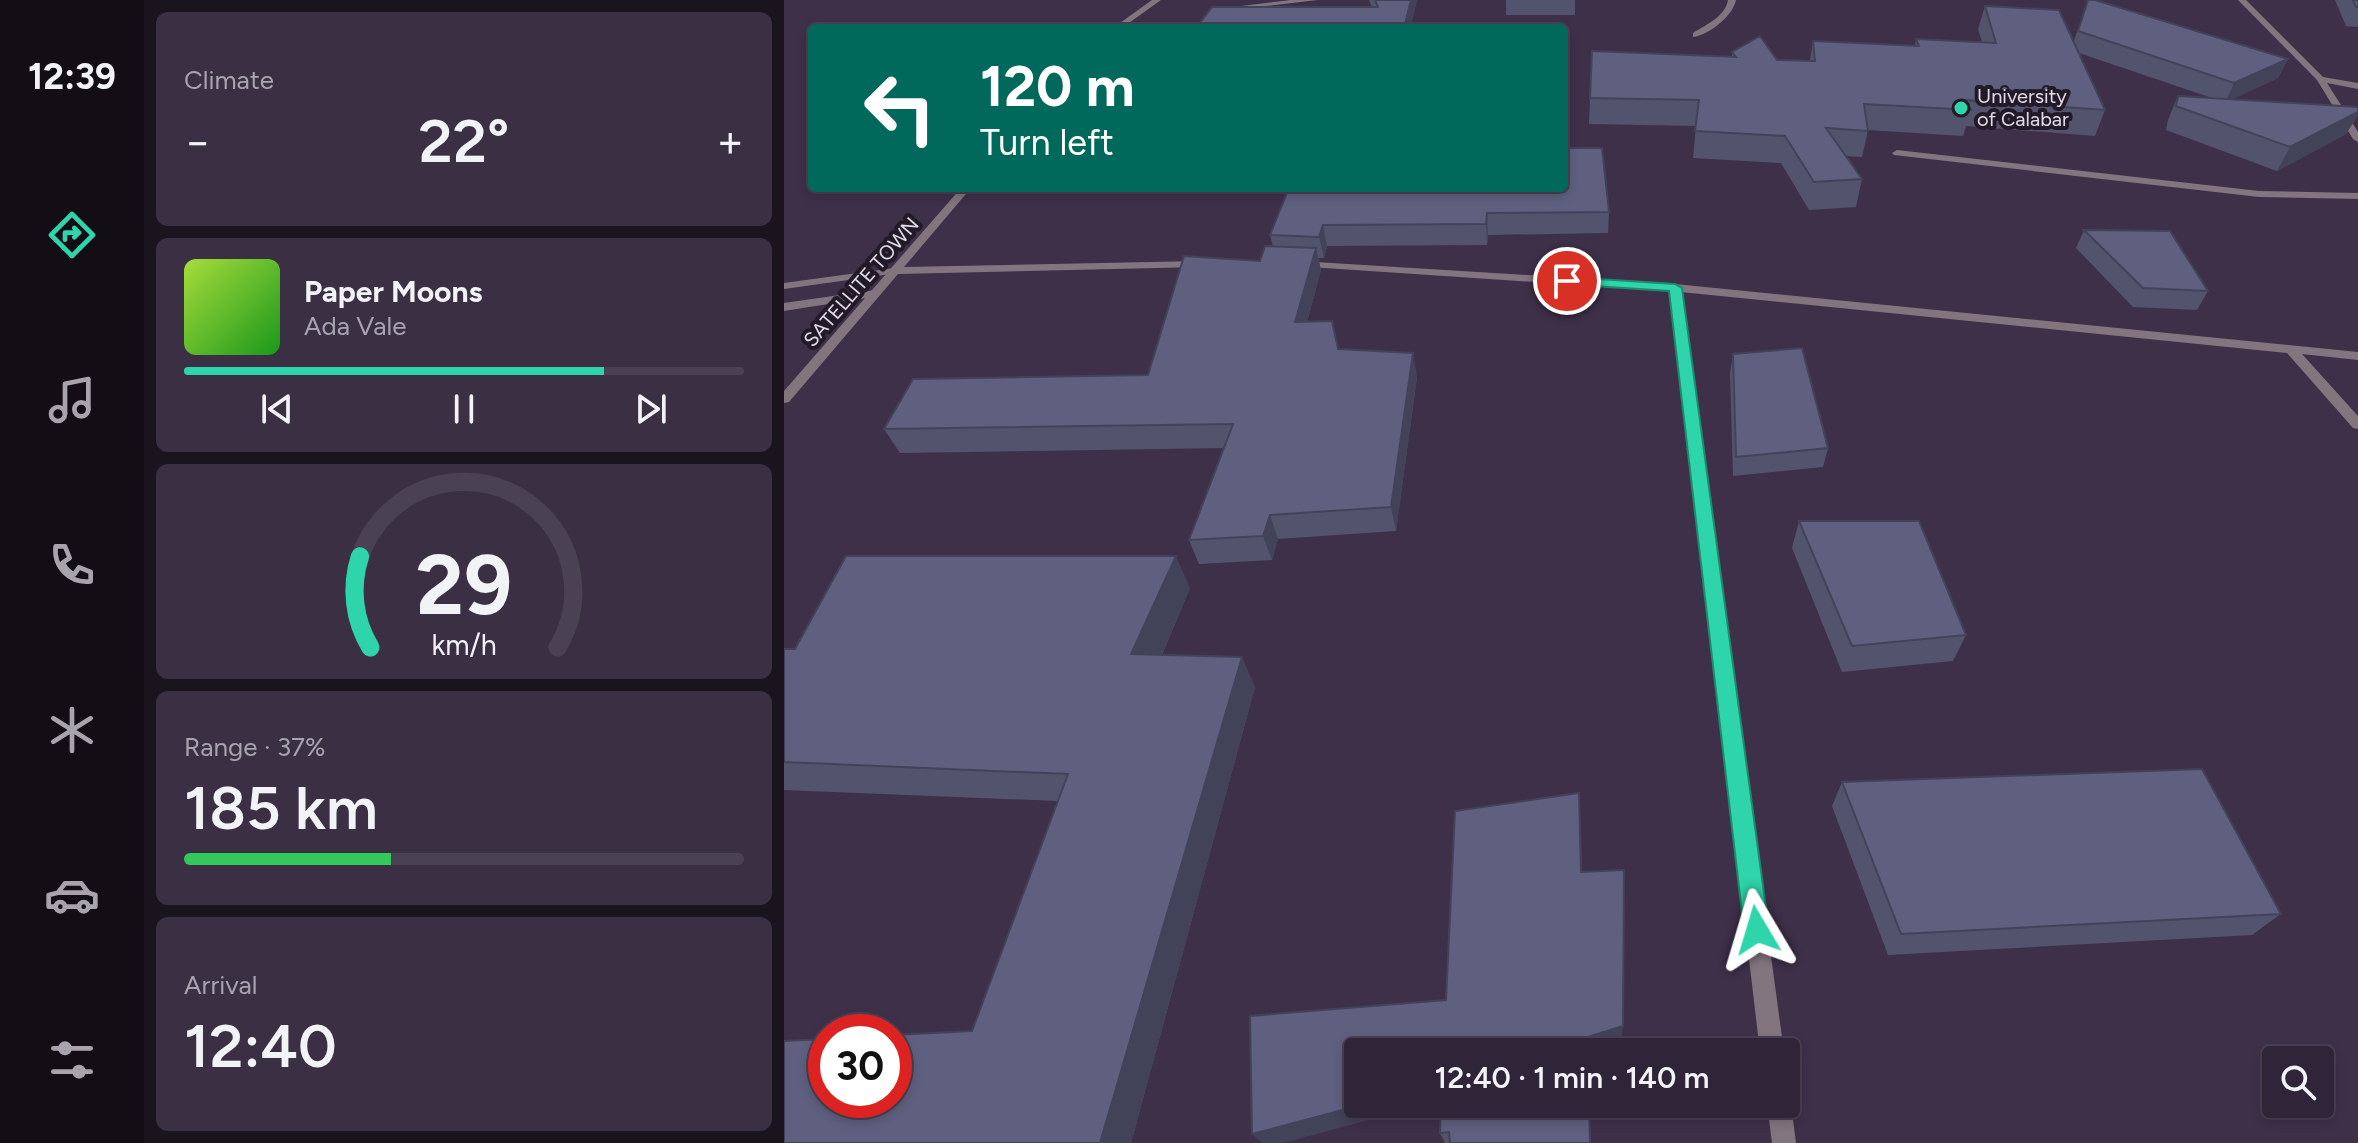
<!DOCTYPE html>
<meta charset="utf-8">
<style>
body{margin:0;font-family:Figtree,sans-serif;background:#3b3043;color:#f1f3f6;height:100vh;display:flex;flex-direction:column;font-size:30px;white-space:nowrap}
*{box-sizing:border-box;margin:0}
p{font-size:26px;color:#a7a4ae}
.icon{flex:none;width:44px;height:44px;fill:none;stroke:currentColor;stroke-width:2;stroke-linecap:round;stroke-linejoin:round}
.map{position:relative;flex:1;overflow:hidden}
.details{display:flex;flex-direction:column;gap:12px;padding:12px;background:#1a141f;width:640px}
.details>*{flex:none}
.hud{position:absolute;left:24px;top:24px;width:760px;height:168px;border-radius:8px;box-shadow:0 4px 12px #0003,0 0 0 2px #4a4153;background:#00695c;color:#fff;overflow:hidden}
.fabs{position:absolute;left:1478px;top:1046px;display:grid;gap:16px}
.fabs a{display:grid;place-items:center;width:72px;height:72px;border-radius:8px;background:#2f2438;box-shadow:0 4px 12px #0003,0 0 0 2px #4a4153;font-size:40px}
.speed{position:absolute;left:24px;top:1014px;display:flex;gap:16px;font-size:40px;font-weight:700;text-align:center}
.speed>*{display:grid;place-content:center;width:104px;height:104px;border-radius:50%;background:#2f2438;box-shadow:0 4px 12px #0003,0 0 0 2px #4a4153;line-height:1}
.speed .limit{border:12px solid #d22;background:#fff;color:#111}
.pin{position:absolute;display:grid;place-items:center;width:68px;height:68px;color:#fff;margin:-34px;border:4px solid #fff;border-radius:50%;box-shadow:0 2px 8px #0007}
.me{position:absolute;width:88px;margin:-44px;rotate:353deg;stroke-linejoin:round;filter:drop-shadow(0 0 6px #0008)}
.turn{display:flex;align-items:center;gap:28px;height:168px;padding:0 40px;font-size:36px}
.turn .icon{width:104px;height:104px;stroke-width:2.5}
.turn b{display:block;font-size:56px;line-height:68px}
.big{font-size:60px;font-weight:600;line-height:1.1}
.details .card{flex:1;display:flex;flex-direction:column;justify-content:center;gap:12px;min-width:0;padding:0 28px;border-radius:12px;background:#3b3043}
.details .dial{align-items:center;gap:0}
.dial svg{height:208px;overflow:visible;fill:none;stroke:#4a4153;stroke-width:7;stroke-linecap:round;text-anchor:middle}
.dial text{fill:#f1f3f6;stroke:none}
.song{display:flex;align-items:center;gap:24px}
.cover{width:96px;height:96px;border-radius:12px;background:linear-gradient(135deg,hsl(80 70% 55%),hsl(120 70% 35%))}
.played{height:8px;border-radius:4px;background:linear-gradient(90deg,#2ed4aa 75%,#4a4153 75%)}
.keys{display:flex;justify-content:space-around;direction:ltr}
.heat{display:flex;justify-content:space-between;align-items:center;font-size:44px;direction:ltr}
.charge{height:12px;border-radius:6px;background:linear-gradient(90deg,#34c759 37%,#4a4153 0)}
.trip{position:absolute;left:560px;top:1038px;width:456px;height:80px;border-radius:8px;background:#2f2438;box-shadow:0 4px 12px #0003,0 0 0 2px #4a4153;font-weight:600;line-height:80px;text-align:center}
main{display:flex;flex:1;min-height:0}
.menu{display:flex;flex-direction:column;width:144px;justify-content:space-around;align-items:center;background:#130e16;color:#a7a4ae}
.menu .icon{width:56px;height:56px}
.menu .selected{color:#2ed4aa}
.menu b{font-size:36px;color:#f1f3f6}
.map>svg:first-child{display:block}
.lines{fill:none;stroke-linecap:round;stroke-linejoin:round}
.service{fill:#83757e;fill-rule:evenodd}
.minor{fill:#83757e;fill-rule:evenodd}
.wall{fill:#52536d}
.shaded-wall{fill:#424359}
.building{fill:#5f607f;stroke:#424359;stroke-width:2}
.route{fill:#2ed4aa;stroke:#1e8a6e;stroke-width:2}
.poi-dot{fill:#2ed4aa;stroke:#221b27;stroke-width:3}
.labels{text-anchor:middle;dominant-baseline:central;stroke-width:8;stroke-linejoin:round;paint-order:stroke}
.far-poi-label{font-size:20px;fill:#e2d9e9;stroke:#221b27;text-anchor:start}
.far-street-label{font-size:20px;fill:#e2d9e9;stroke:#221b27}
</style>
<main>
<nav class="menu">
<b>12:39</b>
<svg class="icon selected" aria-label="directions" viewBox="0 0 24 24"><path d="M12 3l9 9-9 9-9-9zM9 14v-3h6M13 9l2 2-2 2"/></svg>
<svg class="icon" aria-label="music" viewBox="0 0 24 24"><path d="M9 18V5l10-2v13"/><circle cx="6" cy="18" r="3"/><circle cx="16" cy="16" r="3"/></svg>
<svg class="icon" aria-label="phone" viewBox="0 0 24 24"><path d="M5 4h4l2 5-3 2q2 4 5 5l2-3 5 2v4C11 20 4 13 5 4z"/></svg>
<svg class="icon" aria-label="climate" viewBox="0 0 24 24"><path d="M12 3v18M4 7l16 10M4 17L20 7"/></svg>
<svg class="icon" aria-label="car" viewBox="0 0 24 24"><path d="M5 17H2v-5l4-1 3-4h7l3 4 3 1v5h-3M9 17h6M6 11h13"/><circle cx="7" cy="17" r="2"/><circle cx="17" cy="17" r="2"/></svg>
<svg class="icon" aria-label="filters" viewBox="0 0 24 24"><path d="M4 7h16M4 17h16"/><circle cx="9" cy="7" r="2"/><circle cx="15" cy="17" r="2"/></svg>
</nav>
<section class="details">
<div class="card"><p>Climate</p>
<div class="heat"><a>−</a><b class="big">22°</b><a>+</a></div>
</div>
<div class="card">
<div class="song"><i class="cover"></i><div><b>Paper Moons</b><p>Ada Vale</p></div></div>
<div class="played"></div>
<div class="keys"><svg class="icon" aria-label="previous" viewBox="0 0 24 24"><path d="M18 5L8 12l10 7zM5 5v14"/></svg><svg class="icon" aria-label="pause" viewBox="0 0 24 24"><path d="M8 5v14M16 5v14"/></svg><svg class="icon" aria-label="next" viewBox="0 0 24 24"><path d="M6 5l10 7-10 7zM19 5v14"/></svg></div>
</div>
<div class="card dial"><svg viewBox="0 0 100 80">
<path d="M14 69A42 42 0 1 1 86 69"/>
<path d="M14 69A42 42 0 0 1 10 34" stroke="#2ed4aa"/>
<text x="50" y="56" font-size="32" font-weight="700">29</text>
<text x="50" y="72" font-size="11">km/h</text>
</svg></div>
<div class="card"><p>Range · 37%</p><b class="big">185 km</b><div class="charge"></div></div>
<div class="card"><p>Arrival</p><b class="big">12:40</b></div>
</section>
<div class="map">
<svg width="1574" height="1143" viewBox="0 0 1574 1143">
<rect width="100%" height="100%" fill="#3f304a"/>
<g class="lines">
<path class="service" d="M507,0H534L437,11L433,9Z
M944,0H952C949,16 925,35 909,37V33C923,24 941,17 944,0Z
M1454,0H1462L1539,77L1574,83V89L1543,83L1574,132V142L1569,139L1533,80Z
M1113,150L1475,191L1574,193V199L1475,197L1110,155L1108,153Z
M110,268L114,269V273L0,289V283Z
M91,290L95,292V296L0,311V303Z"/>
<path class="minor" d="M368,0H377L338,28H329Z
M780,66L785,67L786,69L780,72Z
M177,188H187L120,267L416,261L422,264L416,267L114,274L5,402L0,403V391Z
M515,261L891,284L1574,352V360L1518,354L1574,416V429L1569,428L1503,353L897,292L1000,1052H976L886,291L511,266V262Z
M1002,1095L1007,1104L1012,1143H988L983,1104H1002Z"/>
</g>
<path class="wall" d="M585,0H633L626,28H412L588,7Z
M722,0H791V15H722Z
M1304,0L1504,59L1494,78L1447,99L1574,107V115L1562,134L1493,171L1382,130L1384,120L1394,96L1428,98L1295,53L1321,110L1311,136L1182,126L1179,136L1084,130L1078,157L1062,156L1078,179L1072,207L1025,210L997,163L909,158L912,126L805,124L806,98L948,57V52L993,60L1026,61L1029,41L1131,46L1132,39L1198,42L1194,29L1201,6L1290,41Z
M1551,0H1574V27L1562,26Z
M505,188L825,212L824,233L704,235L703,245L543,246L540,258H534L537,270L523,322L554,349L633,377L612,531L494,539L488,560L415,564L405,540L439,448L116,453L100,429L364,375L489,247L486,235Z
M1300,230L1424,291L1413,310L1349,307L1292,248Z
M949,354L1044,448L1039,467L949,476L946,373Z
M1015,521L1182,635L1169,661L1058,672L1008,548Z
M406,588L378,655L471,687L347,1143H0L188,1031L274,801L0,790V649H11Z
M1058,782L1497,914L1468,935L1104,955L1048,806Z
M657,1104L806,1143H661L656,1133Z"/>
<path class="shaded-wall" d="M627,0H633L626,28H620Z
M1504,59L1494,78L1441,103L1450,83Z
M1574,112V115L1562,134L1493,171L1506,147Z
M703,213L704,235L703,245L702,224Z
M539,225L543,246L540,258L535,237Z
M532,248L537,270L517,346L511,322Z
M629,353L633,377L612,531L607,507Z
M486,515L494,539L488,560L479,536Z
M392,556L406,588L365,685L347,654Z
M458,657L471,687L347,1143H316Z
M839,1026L837,1043L809,1052H804V1037Z
M581,1104H644L499,1143H478L468,1134Z"/>
<path class="building" d="M591,0H627L620,28H412L428,7H594Z
M1304,0H1311L1504,59L1450,83L1294,31Z
M1569,0H1574V7H1572Z
M1201,6L1275,10L1321,110L1180,100L1187,110L1080,104L1084,131L1042,128L1078,179L1030,182L1001,136L911,131L915,100L806,98L808,51L952,57L948,52L976,36L993,60L1031,61L1029,41L1135,46L1132,39L1212,43Z
M1394,96L1574,107V112L1506,147L1392,106Z
M780,148H818L825,212L703,213L702,224L539,225L535,237L486,235L505,188H780Z
M1300,230L1386,231L1424,291L1359,288Z
M481,246L532,248L511,322L548,321L554,349L629,353L607,507L486,515L479,536L405,540L449,424L100,429L129,379L364,375L400,256L476,261Z
M1018,348L1044,448L952,457L949,354Z
M1015,521H1135L1182,635L1068,646Z
M62,556H392L347,654L458,657L316,1143H0V1041L42,1039V1100H110V1035L188,1031L284,774L0,762V649H11Z
M1418,769L1497,914L1117,934L1058,782Z
M795,793L797,872L840,870L839,1026L804,1037L805,1052H574V1104H581L468,1134L466,1016L662,1000L671,811Z
M657,1104H805L806,1143H666L665,1132L656,1133Z"/>
<path class="route" d="M783,277L891,284L898,288L985,930L981,938L973,942L964,938L960,930L885,291L779,284V278Z"/>
<circle class="poi-dot" cx="1177" cy="108" r="8"/>
<g class="labels">
<g class="far-poi-label">
<text x="1193" y="96">University<tspan x="1193" dy="23">of Calabar</tspan></text>
</g>
<g class="far-street-label">
<text transform="translate(77 282) rotate(-49)">SATELLITE TOWN</text>
</g>
</g>
</svg>
<div class="fabs">
<a><svg class="icon" aria-label="search" viewBox="0 0 24 24"><circle cx="10" cy="10" r="6"/><path d="M15 15l6 6"/></svg></a>
</div>
<div class="speed"><div class="limit">30</div></div>
<div class="pin" style="left:783px;top:281px;background:#d93025"><svg class="icon" aria-label="arrive" viewBox="0 0 24 24"><path d="M6 21V4h12l-3 4 3 4H6"/></svg></div>
<svg class="me" style="left:973px;top:930px" viewBox="-20 -20 40 40"><path d="M0-17L14 15 0 8-14 15z" fill="#2ed4aa" stroke="#fff" stroke-width="4"/></svg>
<div class="trip">12:40 · 1 min · 140 m</div>
<div class="hud">
<div class="turn"><svg class="icon" aria-label="left" viewBox="0 0 24 24"><path d="M17 20v-9H6M10 6l-5 5 5 5"/></svg><div><b>120 m</b>Turn left</div></div>
</div>
</div>
</main>
